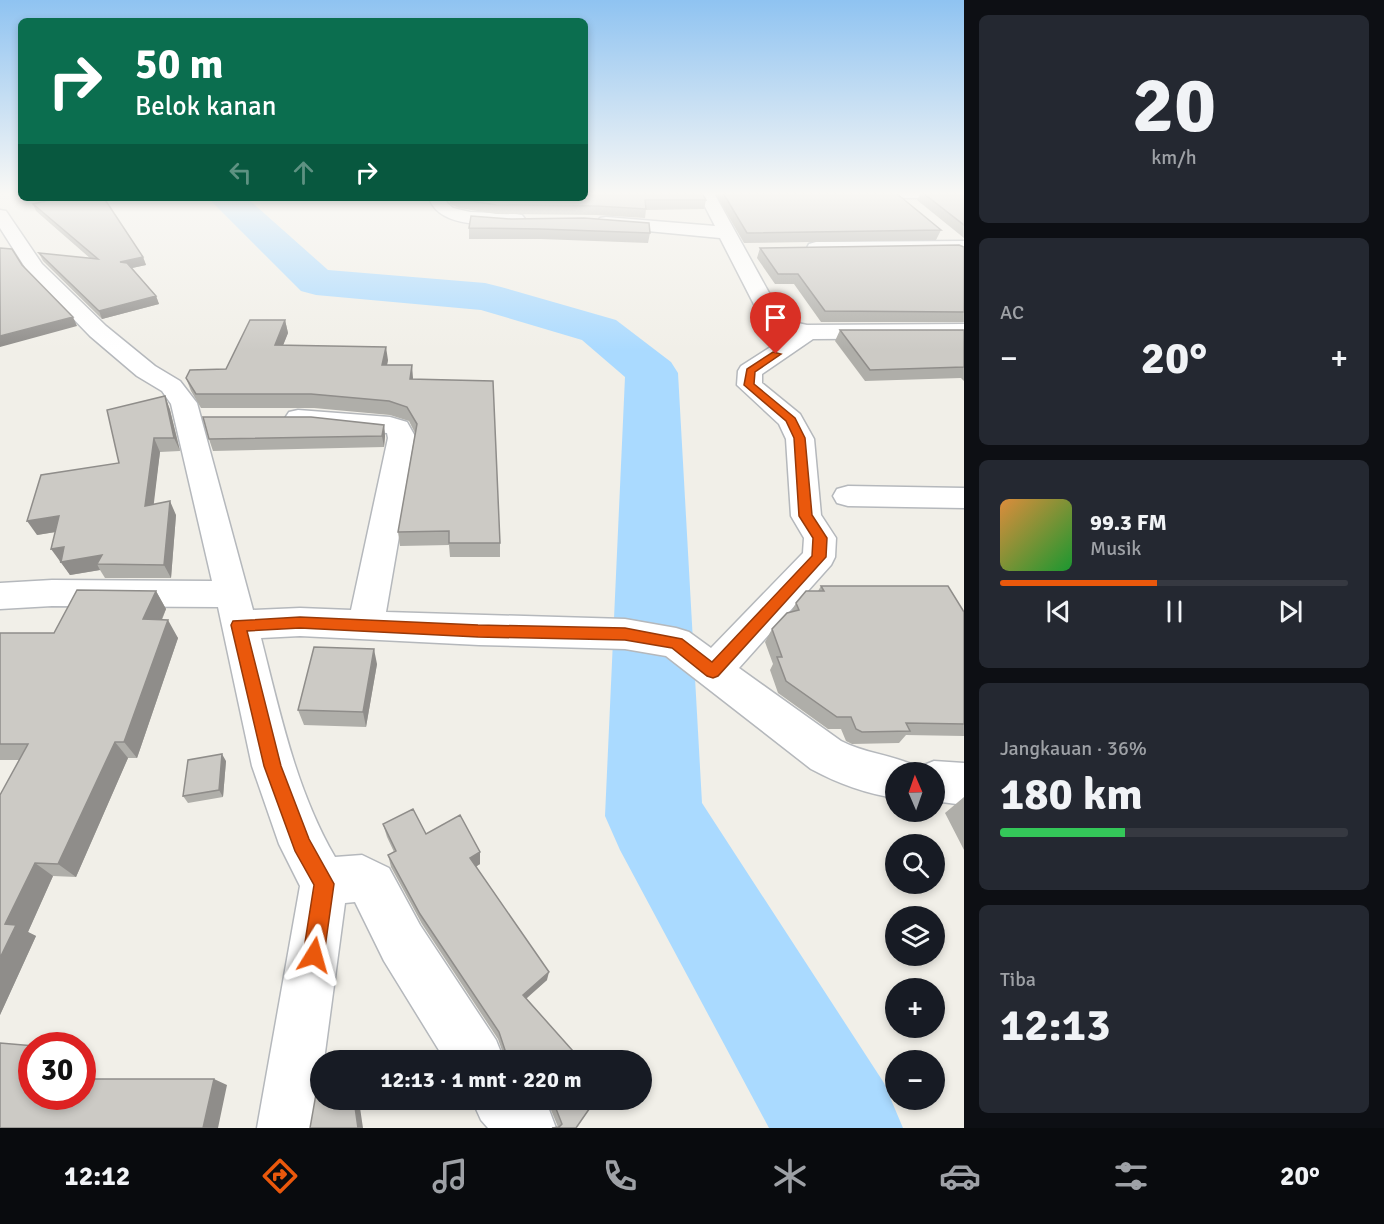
<!DOCTYPE html>
<html lang="id">
<meta charset="utf-8">
<style>
body{margin:0;font-family:Signika,sans-serif;background:#242831;color:#f1f3f6;height:100vh;display:flex;flex-direction:column;font-size:22px;white-space:nowrap}
*{box-sizing:border-box;margin:0}
p{font-size:20px;color:#9ea1a6}
.icon{flex:none;width:33px;height:33px;fill:none;stroke:currentColor;stroke-width:2;stroke-linecap:round;stroke-linejoin:round}
.map{position:relative;flex:1;overflow:hidden}
.sheet{display:flex;flex-direction:column;gap:15px;padding:15px;background:#0d0f14;width:420px}
.sheet>*{flex:none}
.guide{position:absolute;left:18px;top:18px;width:570px;height:183px;border-radius:9px;box-shadow:0 3px 9px #0003;background:#0b6e4f;color:#fff;overflow:hidden}
.needle{width:39px;rotate:358deg}
.tools{position:absolute;left:885px;top:762px;display:grid;gap:12px}
.tools a{display:grid;place-items:center;width:60px;height:60px;border-radius:50%;background:#171b24;box-shadow:0 3px 9px #0003;font-size:30px}
.speed{position:absolute;left:18px;top:1032px;display:flex;gap:12px;font-size:30px;font-weight:700;text-align:center}
.speed>*{display:grid;place-content:center;width:78px;height:78px;border-radius:50%;background:#171b24;box-shadow:0 3px 9px #0003;line-height:1}
.speed .limit{border:9px solid #d22;background:#fff;color:#111}
.pin{position:absolute;display:grid;place-items:center;width:51px;height:51px;color:#fff;margin:-62px -26px;border-radius:50% 50% 50% 0;rotate:-45deg;box-shadow:0 0 6px #0007}
.pin .icon{rotate:45deg}
.me{position:absolute;width:66px;margin:-33px;rotate:8deg;stroke-linejoin:round;filter:drop-shadow(0 0 4px #0008)}
.turn{display:flex;align-items:center;gap:21px;height:126px;padding:0 18px;font-size:27px}
.turn .icon{width:78px;height:78px;stroke-width:2.5}
.turn b{display:block;font-size:42px;line-height:51px}
.lanes{display:flex;align-items:center;height:57px;padding:0 18px;background:#0003;justify-content:center;gap:30px;direction:ltr}
.lanes .off{opacity:.35}
.big{font-size:45px;font-weight:700;line-height:1.1}
.sheet .tile{flex:1;display:flex;flex-direction:column;justify-content:center;gap:9px;min-width:0;padding:0 21px;border-radius:9px;background:#242831}
.sheet .dial{align-items:center;gap:0}
.dial b{font-size:78px;line-height:1}
.song{display:flex;align-items:center;gap:18px}
.cover{width:72px;height:72px;border-radius:9px;background:linear-gradient(135deg,hsl(30 70% 55%),hsl(130 70% 35%))}
.played{height:6px;border-radius:3px;background:linear-gradient(90deg,#ea580c 45%,#363941 45%)}
.keys{display:flex;justify-content:space-around;direction:ltr}
.heat{display:flex;justify-content:space-between;align-items:center;font-size:33px;direction:ltr}
.charge{height:9px;border-radius:4px;background:linear-gradient(90deg,#34c759 36%,#363941 0)}
.trip{position:absolute;left:310px;top:1050px;width:342px;height:60px;border-radius:30px;background:#171b24;box-shadow:0 3px 9px #0003;font-weight:700;line-height:60px;text-align:center}
.tabs{display:flex;height:96px;justify-content:space-around;align-items:center;background:#090b0e;color:#9ea1a6}
.tabs .icon{width:42px;height:42px}
.tabs .current{color:#ea580c}
.tabs b{font-size:27px;color:#f1f3f6}
main{display:flex;flex:1;min-height:0}
.map>svg:first-child{display:block}
.lines{fill:none;stroke-linecap:round;stroke-linejoin:round}
.river{fill:#aadaff;fill-rule:evenodd}
.street-casing{stroke:#b5b8bc;stroke-width:3}
.street{fill:#fff;fill-rule:evenodd}
.wall{fill:#afaea9}
.shaded-wall{fill:#8f8d8a}
.building{fill:#cccac5;stroke:#8f8d8a;stroke-width:1.5}
.route{fill:#ea580c;stroke:#983908;stroke-width:1.5}
</style>
<main>
<div class="map">
<svg width="964" height="1128" viewBox="0 0 964 1128">
<rect width="100%" height="100%" fill="#f1efe8"/>
<g class="lines">
<path class="river" d="M208,198H247L328,270L485,283L501,287L616,320L671,362L678,373L702,803L884,1083L903,1128H769L620,850L605,816L625,377L582,340L481,310L316,295L301,291Z"/>
<g class="street-casing">
<path id="street" d="M698,193H714L784,320L807,325L964,324V338L813,339L762,374V383L800,414L814,439L821,515L836,538L835,557L831,565L739,668L841,741C864,753 888,754 911,764L915,772H896V798C866,794 837,783 811,769L666,656L625,649L479,645L300,636L261,638C280,713 296,790 335,857L362,855L389,868L420,925L496,1040L504,1060H445L384,961L355,902L345,903L324,1060H321V1086L315,1128H257L300,886L279,844L252,766L218,607L52,606L0,609V583L52,580L212,581L171,404L162,391L137,376L90,336L28,272L0,228V210L6,211L42,264L106,326L155,366L180,381L197,403L253,610L300,608L351,610L388,438L387,433L289,424L285,418L289,412L298,410L390,417L407,422L416,438L386,612L625,619L676,628L689,632L711,648L803,553L804,538L791,516L786,439L779,424L737,385L738,371L741,366L788,336L767,329L764,324L720,238L606,227L600,226L597,222L600,218L606,217L715,226Z
M853,193H944L936,198H861Z
M429,198H445L447,203L453,208L470,212L516,214L522,215L525,219L522,223L516,224C489,224 440,229 429,198Z
M964,241V253L816,254L809,252L807,248L809,244L816,242Z
M848,486L964,488V508L848,506L837,503L833,496L837,489Z
M934,761L964,763V805L934,801V772H916L919,767Z
M472,1100H540L548,1107L556,1128H488L481,1120Z"/>
</g>
<use href="#street" class="street"/>
</g>
<path class="wall" d="M715,193H896L941,230L936,240L744,243Z
M921,193H964V238L917,200Z
M450,198H585L706,200L704,209L646,210L645,218L596,215L496,214L459,208L450,204Z
M33,204L143,257L146,265L132,268L156,296L159,304L102,319L43,261L39,253L91,259L36,211Z
M471,216L650,233L648,243L541,239H469V228Z
M964,247V322H821L794,284H775L757,258L760,248Z
M285,320L288,333L283,345L388,360L387,365L413,380L500,543V557H450L449,545L400,546L398,532L415,433L409,421L390,415L314,408H201L191,391L186,378L226,369Z
M840,330H964V381L961,378L865,381L835,341Z
M165,396L170,410L180,451L160,452L153,504L176,515L171,578H105L100,570L70,575L62,563H60L55,532L37,535L119,463Z
M384,425L385,436L384,447L213,451L209,439Z
M821,586L964,612V736L906,735L899,743L852,744L846,741L841,729H828L778,693L770,670L773,664L765,642L772,629L791,612L796,603L818,591Z
M156,591L166,609L162,620L178,638L137,758H128L76,877L53,876L28,932L36,936L0,1015L19,760H0V633H54Z
M377,664L366,727L304,725L298,710Z
M226,761L223,797L188,803L183,796Z
M964,797V850L945,813Z
M383,824L426,834L480,864L476,866L547,980L526,999L581,1060H494L495,1057L504,1056L498,1039L422,924L391,867L388,855L394,852L387,837Z
M542,1100H592L576,1128H551L558,1127L549,1105Z"/>
<path class="shaded-wall" d="M143,257L146,265L123,270L120,262Z
M156,296L159,304L102,319L99,311Z
M73,317L77,326L0,347V336Z
M285,320L288,333L278,358L275,345Z
M386,347L388,360L384,379L382,365Z
M412,365L413,378L411,393L410,379Z
M165,396L170,410L180,451L174,438Z
M384,425L385,436L384,447L382,436Z
M154,438L160,452L152,519L145,506Z
M170,501L176,515L171,578L164,565Z
M59,516L68,530L37,535L27,521Z
M64,547L102,555L97,564L100,570L70,575L51,549Z
M156,591L166,609L154,637L143,619Z
M168,620L178,638L137,758L124,742Z
M374,649L377,664L366,727L363,712Z
M115,742L128,758L76,877L58,864Z
M222,754L226,761L223,797L219,790Z
M480,852V864L471,870L470,858Z
M35,863L53,876L28,932L36,936L0,1015V958L5,924Z
M549,972L547,980L521,1003L523,995Z
M82,1053L87,1055L82,1066Z
M214,1079L227,1085L218,1128H203Z
M354,1100H357L359,1101L363,1128H358Z"/>
<path class="building" d="M585,193H702L706,200H645L646,209L597,206L496,205L459,199L456,198H585Z
M723,193H896L941,230L747,233Z
M923,193H964V225Z
M59,198H104L143,257L120,262L127,263L156,296L99,311L39,253L98,259L33,204Z
M471,216L511,219L584,218L649,223L650,233L541,229L469,228Z
M959,245L964,247V312L825,311L798,274H778L760,248Z
M0,248L12,249L22,265L73,317L0,336Z
M250,320H285L275,345L386,347L382,365H412L410,379L493,381L500,543H449V531L398,532L417,424L407,407L389,401L311,394H196L186,378L190,370L226,369Z
M840,330H964V367L870,370Z
M165,396L174,438H154L145,506L170,501L164,565L97,564L102,555L61,562L64,547L51,549L59,516L27,521L41,475L119,463L107,410Z
M203,417H311L384,425L382,436L209,439Z
M821,586H948L964,612V724L906,723L910,731L862,732L856,729L851,717H837L786,681L777,657H782L772,629L787,613L799,610L796,603L806,591H824Z
M77,590L156,591L143,619L168,620L124,742H115L58,864L35,863L5,924L16,925L0,958V795L28,744H0V633H54Z
M314,647L374,649L363,712L298,710Z
M222,754L219,790L183,796L188,760Z
M413,809L426,834L460,815L480,852L470,858L549,972L523,995L581,1060H498L495,1057L507,1056L499,1032L420,914L388,855L396,851L383,824Z
M0,1043L35,1046H32V1096H82V1079H214L203,1128H0Z
M316,1094H321V1100H354L358,1128H310Z
M550,1100H592L594,1102L576,1128H552L559,1127L562,1124L553,1101Z"/>
<linearGradient id="sky" x2="0" y2="1"><stop stop-color="#8fc3f1"/><stop offset="0.55" stop-color="#f9f8f5"/><stop offset="1" stop-color="#f9f8f5" stop-opacity="0"/></linearGradient>
<rect width="964" height="351" fill="url(#sky)"/>
<path class="route" d="M773,352L781,354L755,372L754,384L795,418L805,438L812,515L827,538L826,557L718,676L713,678L707,676L672,648L625,640L478,637L300,628L247,631L281,766L309,839L334,884L324,955L321,962L314,965L306,962L303,955L314,885L295,851L264,766L231,625L233,621L300,617L478,625L625,628L682,639L712,662L812,556L813,538L799,516L794,438L786,421L744,385L747,369Z"/>
</svg>
<div class="tools">
<a><svg class="needle" viewBox="-14 -14 28 28"><path d="M0-13l5 13h-10z" fill="#e53935"/><path d="M0 13l5-13h-10z" fill="#9ea1a6"/></svg></a>
<a><svg class="icon" aria-label="search" viewBox="0 0 24 24"><circle cx="10" cy="10" r="6"/><path d="M15 15l6 6"/></svg></a>
<a><svg class="icon" aria-label="layers" viewBox="0 0 24 24"><path d="M12 4l9 5-9 5-9-5zM3 14l9 5 9-5"/></svg></a>
<a>+</a>
<a>−</a>
</div>
<div class="speed"><div class="limit">30</div></div>
<div class="pin" style="left:776px;top:354px;background:#d93025"><svg class="icon" aria-label="arrive" viewBox="0 0 24 24"><path d="M6 21V4h12l-3 4 3 4H6"/></svg></div>
<svg class="me" style="left:314px;top:955px" viewBox="-20 -20 40 40"><path d="M0-17L14 15 0 8-14 15z" fill="#ea580c" stroke="#fff" stroke-width="4"/></svg>
<div class="trip">12:13 · 1 mnt · 220 m</div>
<div class="guide">
<div class="turn"><svg class="icon" aria-label="right" viewBox="0 0 24 24"><path d="M7 20v-9h11M14 6l5 5-5 5"/></svg><div><b>50 m</b>Belok kanan</div></div>
<div class="lanes"><svg class="icon off" aria-label="left" viewBox="0 0 24 24"><path d="M17 20v-9H6M10 6l-5 5 5 5"/></svg><svg class="icon off" aria-label="ahead" viewBox="0 0 24 24"><path d="M12 20V5M6 11l6-6 6 6"/></svg><svg class="icon" aria-label="right" viewBox="0 0 24 24"><path d="M7 20v-9h11M14 6l5 5-5 5"/></svg></div>
</div>
</div>
<section class="sheet">
<div class="tile dial"><b>20</b><p>km/h</p></div>
<div class="tile"><p>AC</p>
<div class="heat"><a>−</a><b class="big">20°</b><a>+</a></div>
</div>
<div class="tile">
<div class="song"><i class="cover"></i><div><b>99.3 FM</b><p>Musik</p></div></div>
<div class="played"></div>
<div class="keys"><svg class="icon" aria-label="previous" viewBox="0 0 24 24"><path d="M18 5L8 12l10 7zM5 5v14"/></svg><svg class="icon" aria-label="pause" viewBox="0 0 24 24"><path d="M8 5v14M16 5v14"/></svg><svg class="icon" aria-label="next" viewBox="0 0 24 24"><path d="M6 5l10 7-10 7zM19 5v14"/></svg></div>
</div>
<div class="tile"><p>Jangkauan · 36%</p><b class="big">180 km</b><div class="charge"></div></div>
<div class="tile"><p>Tiba</p><b class="big">12:13</b></div>
</section>
</main>
<nav class="tabs">
<b>12:12</b>
<svg class="icon current" aria-label="directions" viewBox="0 0 24 24"><path d="M12 3l9 9-9 9-9-9zM9 14v-3h6M13 9l2 2-2 2"/></svg>
<svg class="icon" aria-label="music" viewBox="0 0 24 24"><path d="M9 18V5l10-2v13"/><circle cx="6" cy="18" r="3"/><circle cx="16" cy="16" r="3"/></svg>
<svg class="icon" aria-label="phone" viewBox="0 0 24 24"><path d="M5 4h4l2 5-3 2q2 4 5 5l2-3 5 2v4C11 20 4 13 5 4z"/></svg>
<svg class="icon" aria-label="climate" viewBox="0 0 24 24"><path d="M12 3v18M4 7l16 10M4 17L20 7"/></svg>
<svg class="icon" aria-label="car" viewBox="0 0 24 24"><path d="M5 17H2v-5l4-1 3-4h7l3 4 3 1v5h-3M9 17h6M6 11h13"/><circle cx="7" cy="17" r="2"/><circle cx="17" cy="17" r="2"/></svg>
<svg class="icon" aria-label="filters" viewBox="0 0 24 24"><path d="M4 7h16M4 17h16"/><circle cx="9" cy="7" r="2"/><circle cx="15" cy="17" r="2"/></svg>
<b>20°</b>
</nav>
